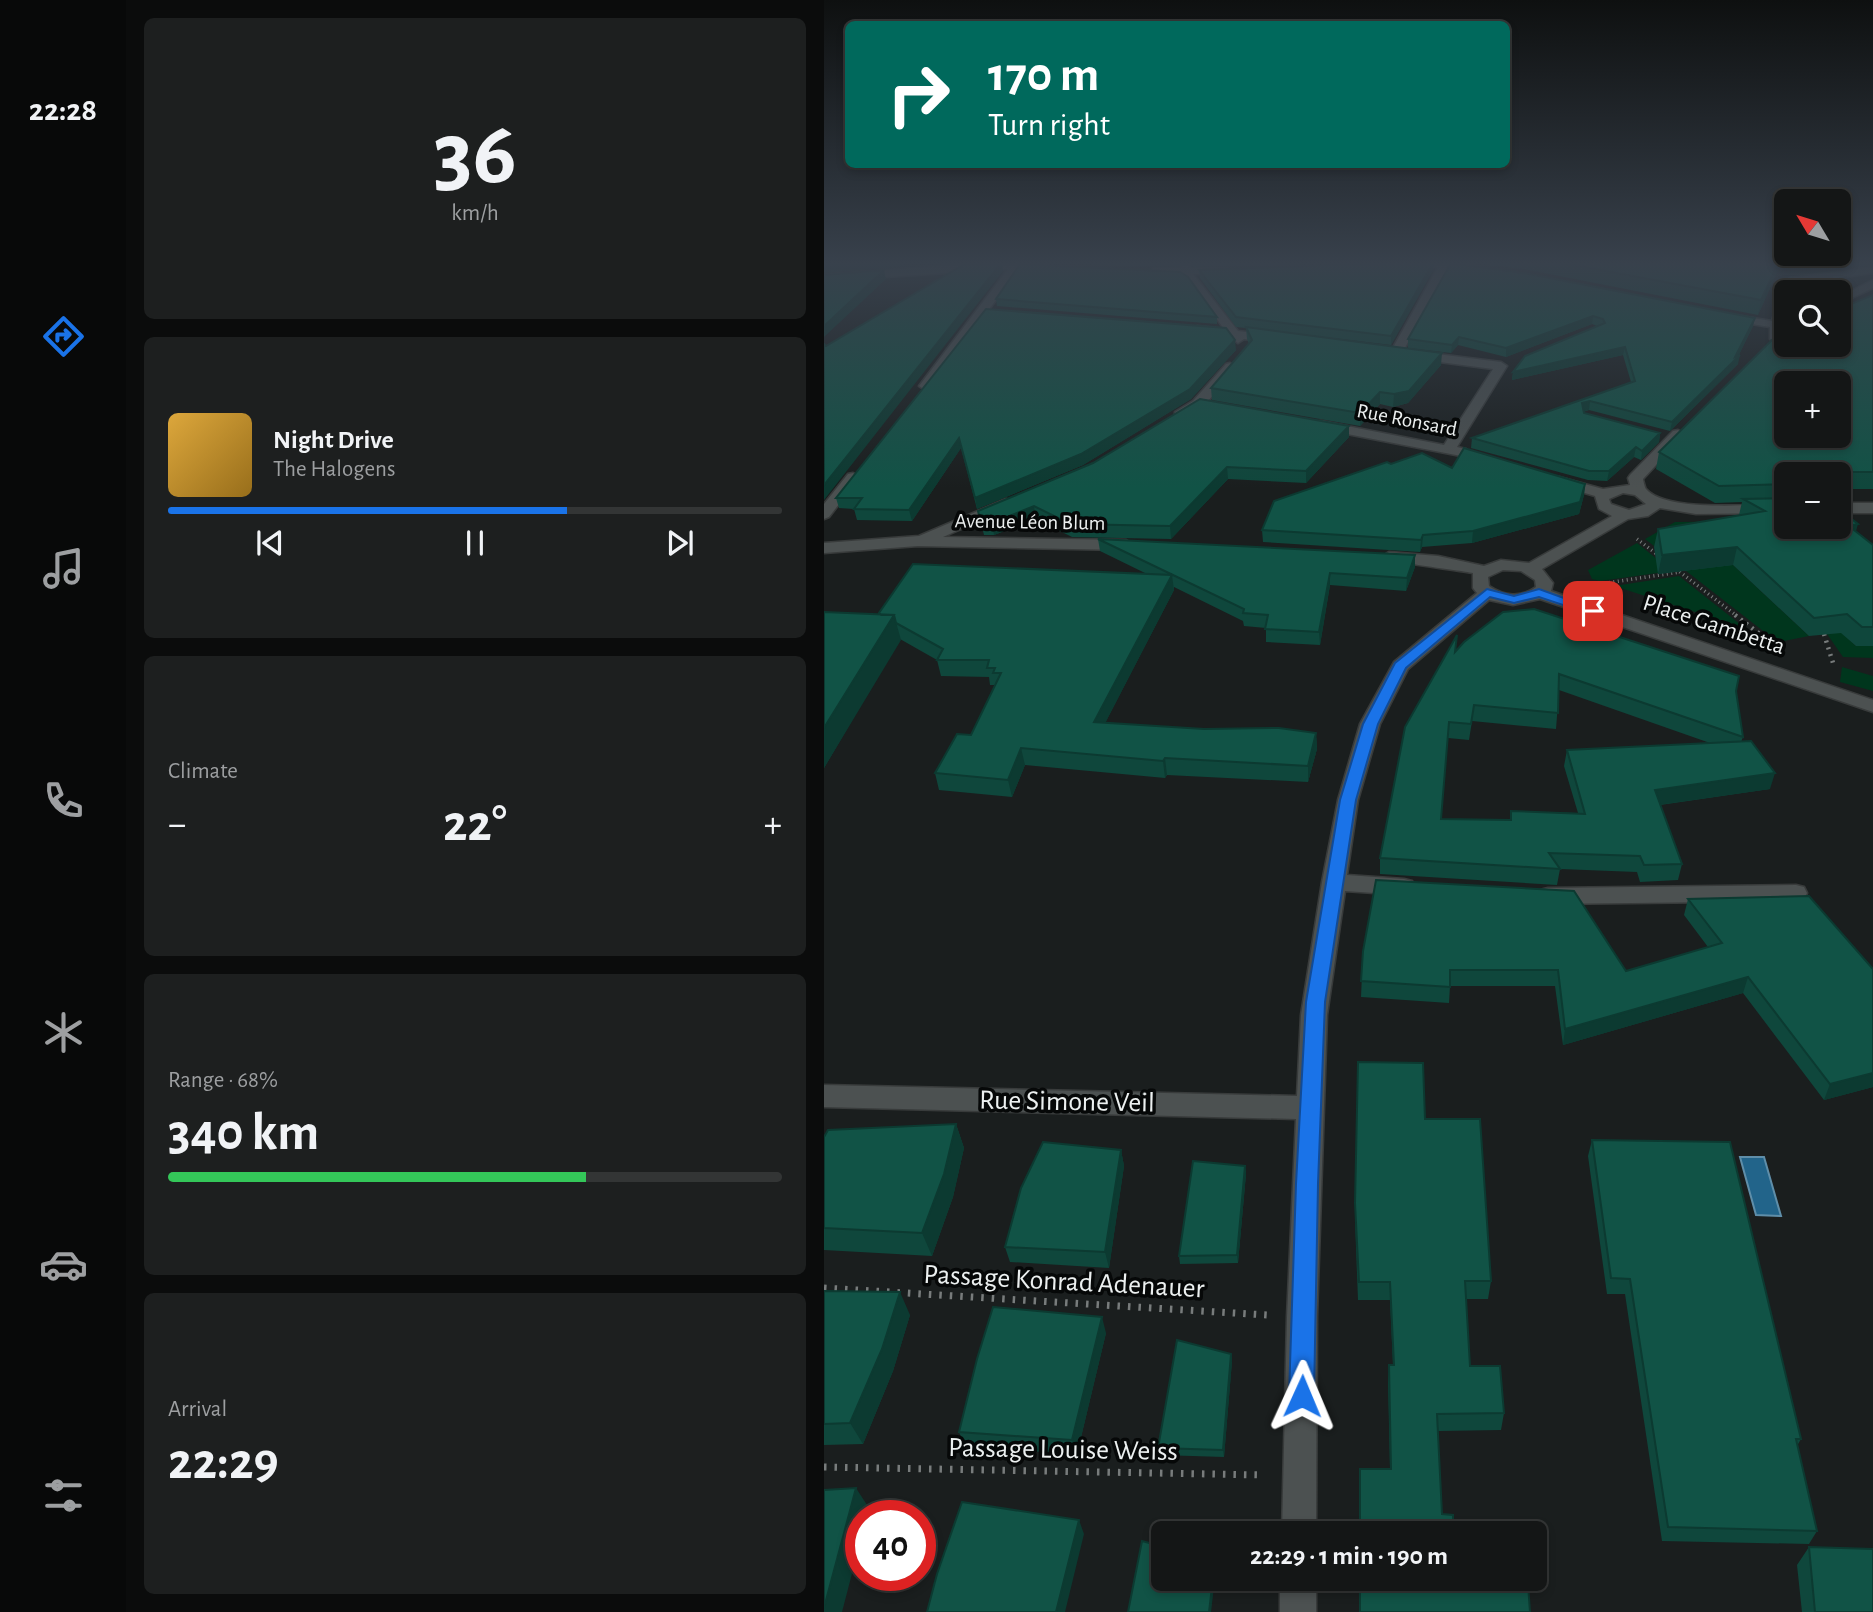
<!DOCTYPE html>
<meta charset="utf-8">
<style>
body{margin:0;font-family:"Alegreya Sans",sans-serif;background:#1d1f1f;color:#f1f3f6;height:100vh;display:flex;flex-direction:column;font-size:26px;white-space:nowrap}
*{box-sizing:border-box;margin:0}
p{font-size:23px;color:#9d9fa1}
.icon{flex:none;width:38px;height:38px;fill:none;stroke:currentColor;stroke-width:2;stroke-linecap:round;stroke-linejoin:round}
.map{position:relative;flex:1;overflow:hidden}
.details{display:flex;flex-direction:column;gap:18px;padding:18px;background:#0b0c0c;width:698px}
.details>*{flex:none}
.guide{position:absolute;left:21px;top:21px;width:665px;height:147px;border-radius:10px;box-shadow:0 4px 10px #0003,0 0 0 2px #333535;background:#00695c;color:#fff;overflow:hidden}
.needle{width:46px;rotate:308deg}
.fabs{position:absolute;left:950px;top:189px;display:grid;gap:14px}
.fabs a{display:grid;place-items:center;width:77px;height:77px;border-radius:10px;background:#141616;box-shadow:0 4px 10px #0003,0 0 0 2px #333535;font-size:35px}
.speed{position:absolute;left:21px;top:1500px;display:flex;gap:14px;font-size:35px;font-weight:700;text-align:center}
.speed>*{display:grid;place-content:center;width:91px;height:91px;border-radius:50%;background:#141616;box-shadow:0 4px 10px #0003,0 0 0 2px #333535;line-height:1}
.speed .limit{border:10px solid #d22;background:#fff;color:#111}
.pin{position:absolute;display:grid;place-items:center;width:60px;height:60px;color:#fff;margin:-30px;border-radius:14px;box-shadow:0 4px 10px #0006}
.me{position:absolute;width:77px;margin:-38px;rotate:1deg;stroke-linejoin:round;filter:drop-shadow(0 0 5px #0008)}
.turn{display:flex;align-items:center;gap:24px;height:147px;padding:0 28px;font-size:32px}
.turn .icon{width:91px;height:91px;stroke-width:2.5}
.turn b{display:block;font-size:49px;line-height:60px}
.big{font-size:52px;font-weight:700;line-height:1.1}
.details .widget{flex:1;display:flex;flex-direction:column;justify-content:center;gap:10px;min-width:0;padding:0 24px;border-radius:10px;background:#1d1f1f}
.details .dial{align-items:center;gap:0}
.dial b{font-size:91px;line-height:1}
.song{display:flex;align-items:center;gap:21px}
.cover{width:84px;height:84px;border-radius:10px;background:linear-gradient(135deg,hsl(40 70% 55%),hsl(40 70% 35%))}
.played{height:7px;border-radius:4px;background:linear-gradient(90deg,#1a73e8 65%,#333535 65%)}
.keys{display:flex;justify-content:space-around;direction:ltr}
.heat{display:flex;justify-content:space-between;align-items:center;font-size:38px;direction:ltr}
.charge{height:10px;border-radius:5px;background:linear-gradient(90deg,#34c759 68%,#333535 0)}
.trip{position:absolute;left:327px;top:1521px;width:396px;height:70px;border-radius:10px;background:#141616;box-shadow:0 4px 10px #0003,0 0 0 2px #333535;font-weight:700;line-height:70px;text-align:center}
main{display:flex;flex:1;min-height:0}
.tabs{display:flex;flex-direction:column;width:126px;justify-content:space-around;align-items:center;background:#080909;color:#9d9fa1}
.tabs .icon{width:49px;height:49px}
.tabs .active{color:#1a73e8}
.tabs b{font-size:32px;color:#f1f3f6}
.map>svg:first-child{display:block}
.green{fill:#00361d}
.water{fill:#22648a;stroke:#5f8ea9;stroke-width:2}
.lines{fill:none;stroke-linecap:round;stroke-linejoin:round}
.minor-casing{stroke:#383b3b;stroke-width:3}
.path-far2{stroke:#787c7c;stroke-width:3.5;stroke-dasharray:1 3.5;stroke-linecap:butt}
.path-far1{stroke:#787c7c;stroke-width:4.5;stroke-dasharray:2 5;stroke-linecap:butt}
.path{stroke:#787c7c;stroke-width:7;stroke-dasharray:2.5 8;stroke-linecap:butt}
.minor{fill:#4c5151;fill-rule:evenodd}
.wall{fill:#0f473c;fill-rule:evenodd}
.shaded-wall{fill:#0c3a31}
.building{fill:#115346;stroke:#0c3a31;stroke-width:2;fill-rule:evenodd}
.route{fill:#1a73e8;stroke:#114b97;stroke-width:2}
.labels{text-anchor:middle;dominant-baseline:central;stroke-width:7;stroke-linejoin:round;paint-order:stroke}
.far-street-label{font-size:21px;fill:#ecf0f0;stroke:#060808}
.street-label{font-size:24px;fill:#ecf0f0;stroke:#060808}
.near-street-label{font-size:28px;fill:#ecf0f0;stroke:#060808}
</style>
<main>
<nav class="tabs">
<b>22:28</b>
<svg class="icon active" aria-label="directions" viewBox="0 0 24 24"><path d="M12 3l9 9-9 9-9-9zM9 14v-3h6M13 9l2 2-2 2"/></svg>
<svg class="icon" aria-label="music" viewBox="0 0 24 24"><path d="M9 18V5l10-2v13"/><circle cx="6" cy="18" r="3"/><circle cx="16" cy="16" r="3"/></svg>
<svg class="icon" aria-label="phone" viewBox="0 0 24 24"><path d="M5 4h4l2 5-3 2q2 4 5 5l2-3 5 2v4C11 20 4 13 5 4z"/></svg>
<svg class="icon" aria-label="climate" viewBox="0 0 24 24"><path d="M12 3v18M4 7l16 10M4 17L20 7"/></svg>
<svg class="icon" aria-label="car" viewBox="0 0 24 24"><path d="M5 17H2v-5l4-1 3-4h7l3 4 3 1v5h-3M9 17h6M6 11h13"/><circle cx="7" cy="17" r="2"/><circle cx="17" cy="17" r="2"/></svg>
<svg class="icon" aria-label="filters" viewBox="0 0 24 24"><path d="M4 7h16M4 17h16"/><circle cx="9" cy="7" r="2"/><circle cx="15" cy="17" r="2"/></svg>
</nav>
<section class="details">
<div class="widget dial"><b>36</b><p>km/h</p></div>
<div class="widget">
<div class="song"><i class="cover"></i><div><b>Night Drive</b><p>The Halogens</p></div></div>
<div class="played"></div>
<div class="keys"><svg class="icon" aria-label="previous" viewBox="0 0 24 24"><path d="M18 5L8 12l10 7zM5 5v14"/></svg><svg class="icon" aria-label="pause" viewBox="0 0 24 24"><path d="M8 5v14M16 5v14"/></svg><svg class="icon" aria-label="next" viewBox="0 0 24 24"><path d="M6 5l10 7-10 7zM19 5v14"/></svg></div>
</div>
<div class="widget"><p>Climate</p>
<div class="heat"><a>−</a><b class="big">22°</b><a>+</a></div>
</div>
<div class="widget"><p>Range · 68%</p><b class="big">340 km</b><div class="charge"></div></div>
<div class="widget"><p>Arrival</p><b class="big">22:29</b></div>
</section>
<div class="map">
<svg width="1049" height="1612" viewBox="0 0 1049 1612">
<rect width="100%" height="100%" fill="#1a1e1e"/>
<path class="green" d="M962,521L889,564L909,565L985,636L960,641L943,634L821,539L851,522Z
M813,543L848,571L776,581L768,579L764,570Z
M855,576L921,628L790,586Z
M1017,632L1032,646H1049V658L1019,657L1003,634Z
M1018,667L1049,676V691L1016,682Z"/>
<path class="water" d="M916,1157H940L957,1216L932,1215Z"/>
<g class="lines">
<g class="minor-casing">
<path id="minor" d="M154,263H221L226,266L221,269H195L106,389L101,390L95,386L184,269L0,281V275Z
M358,263H366L367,268L407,269V273L403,274H369L414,331L453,336V342L420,339L414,343L406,337L373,332V326L400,329C388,313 375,285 357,276C347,271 334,277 325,271L330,268H356Z
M578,263H638L660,268L655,271L625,268L578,353L572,357L566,353L614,267L582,268L578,267Z
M1049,267V273L966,284L961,281L966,278Z
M1049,280V288L1015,304V297Z
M962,289L968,292H962L960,321H962V327L958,328L954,339H946V327L903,320L897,317L903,314L948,321L956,292Z
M589,351L677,362L683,366L633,447L642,449V455L637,456L492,428V422L497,421L620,445L669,369L585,358L583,355Z
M406,363L412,367C400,383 373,421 351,418V412L369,401L402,364Z
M854,430L861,434L819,479C819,480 821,488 822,489C843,513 931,504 962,504V513L872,514L836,508L824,516L804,519L718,569L729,583L727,591L1049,700V712L716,599L689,605L665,600L584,669L556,724L534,800L523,875L580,879L588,881L591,887L588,893L580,895L521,891L503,1015L493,1317L492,1533H458L463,1317L472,1119L0,1107V1085L473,1096L477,1015L498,882L514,800L536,724L570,662L653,593L649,588V573C635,570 562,562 557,557L565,552L614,556L660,566L677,560L705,563L788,516L775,509L771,496L730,484L728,481L730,478L735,477L779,489L806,485L804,478L806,475L849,431ZM799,493L811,495L822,504L805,510L787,504L785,499ZM679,570L697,571L711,580L712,587C697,598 680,596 665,586L664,577Z
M29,473L36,477L5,517L0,519V504L24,474Z
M182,499L187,501L190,504L187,507L119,537L302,540L310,545L302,550L94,546L0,553V543L95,536Z
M1015,503H1049V513H1015Z
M972,885L980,887L983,893L980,899L972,901L724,904L716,902L713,896L716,890L724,888Z
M456,1578H492V1612H456Z"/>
</g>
<path class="path-far2" d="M813,539L834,555
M852,569L913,616
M776,584L856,572"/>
<path class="path-far1" d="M911,615L941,638
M1000,634L1009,663"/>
<path class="path" d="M0,1288L443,1315
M0,1467L440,1475"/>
<use href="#minor" class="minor"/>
</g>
<path class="wall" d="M224,263H356L354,267Z
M367,263H546L369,267Z
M610,263L609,270L567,345L451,331L617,365L584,403L569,407L556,404L536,426L388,400L387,388L425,344L423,339L422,328L412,327L376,278L375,270Z
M627,263L929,326L914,356V364L846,431L765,410L759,412L760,413L836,433L835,442L817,460L810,457L783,481L764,480L647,448L648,438L807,382L799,355L688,380L689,372L773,326L768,324L682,357L634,345L627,353L584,348V339Z
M653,263H957L934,315L705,270Z
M961,263H1049V264L1011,269Z
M1049,295V489H1015V474H962V527L1032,532L1049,545V646H1032L1017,633L985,636L909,565L834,574L830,547L834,529L915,515L918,502L891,503L832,469L835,452Z
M172,299L393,317V324L173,306Z
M162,309L412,350L367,399L259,465L153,509L137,448L88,521L33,520L30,509L15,508L12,498Z
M525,437L482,483L404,479L347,539L248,537L212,519L170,535H160L154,511Z
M567,464L628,468L761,484L760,495L755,514L648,543L598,547L596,552L439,542L438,530Z
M274,539L591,567L582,591L506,585L496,645L442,642V628L420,626L419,621L350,587V590L281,723L380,729L492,733L493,749L484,782L343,775L341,778L201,765L188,797L115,790L111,773L147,735L171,685H166L165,677L117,676L113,660L76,639L0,768V612L55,615L323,574L276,551Z
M631,651L912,691L919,737L917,742L946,789L836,805L858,864L854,880L816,882L813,872L736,869L733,885L556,874V858ZM735,690L886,743L743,750L740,766L754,813L687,811L686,820L617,819L624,738L645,740L648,721L732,729Z
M864,899L1049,969V1087L1000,1100L919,993L739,1045L731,986H626L625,1003L537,997L539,951L802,971L884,947L860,915Z
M534,1062L601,1119L667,1281L664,1299H642L646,1366L680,1413L677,1430L614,1431L618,1514L629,1533L566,1469L564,1382L565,1365H569L566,1300H534L531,1221Z
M132,1124L140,1148L129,1197L108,1256L0,1250V1137Z
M768,1140L977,1439L973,1446L993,1531L985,1544L838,1541L801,1294H783L764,1156Z
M297,1150L300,1166L285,1268L186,1262L181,1247Z
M421,1166L422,1174L414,1263L356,1264L355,1256Z
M0,1291L86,1315L69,1371L39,1444L0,1445Z
M282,1333L253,1454L141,1447L135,1432Z
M407,1354L408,1361L400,1457L336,1455L334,1448Z
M985,1547L1049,1612H978L973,1565Z"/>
<path class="shaded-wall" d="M15,263H80L76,267L0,273V264Z
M178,263L179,271L0,500V485Z
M609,263H610L609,270L567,345V336Z
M954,263H957L934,315L937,300Z
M1013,263H1049V264L1011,269Z
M60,270L62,279L0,337V326Z
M769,316L768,324L682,357V348Z
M931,318L929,326L914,357L916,355L914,364L846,431L848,422L911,357Z
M635,337L634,345L627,353L628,345Z
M411,340L412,350L367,399L259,465L153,509L151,498Z
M801,347L799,355L688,380L689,372Z
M618,353L617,365L584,403L569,407L570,394Z
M556,392V404L536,426V413Z
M766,401L765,410L757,412L758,403Z
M525,426V437L482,483V471Z
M836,433L835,442L817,460L818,451Z
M135,438L137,448L88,521L85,510Z
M812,447L810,457L783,481L785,471Z
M403,467L404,479L347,539L346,526Z
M761,484L760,495L755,514L648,543L649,531Z
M210,506L212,519L170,535L168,523Z
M1034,524L1029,542L1025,526Z
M599,535L598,547L596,552L597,540Z
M913,547L909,565L834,574L838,555Z
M591,555V567L582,591L583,578Z
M506,573V585L496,645L495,632Z
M348,575L350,590L273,739L270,722Z
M70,615L77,640L0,768V728Z
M492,733L493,749L484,782V766Z
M197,748L201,765L188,797L184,780Z
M341,758L343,775L341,778L339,761Z
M951,773L946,789L827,806L831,790Z
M924,977L919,993L739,1045L741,1029Z
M1049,1073V1087L1000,1100L1006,1084Z
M132,1124L140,1148L129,1197L108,1256L98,1233Z
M297,1150L300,1166L285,1268L281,1252Z
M421,1166L422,1174L414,1263L413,1255Z
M76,1292L86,1315L69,1371L39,1444L26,1423Z
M278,1317L282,1333L253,1454L248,1440Z
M407,1354L408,1361L400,1457L399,1450Z
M32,1488L45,1508L43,1516H37V1539L18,1612H0V1608Z
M255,1520L260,1534L241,1612H232Z
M389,1578H391L387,1612H385Z"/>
<path class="building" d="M177,263L0,485V344L2,346L139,265Z
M562,263H609L567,336L412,317L375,270Z
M627,263L705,274L931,318L911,357L916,355L848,422L766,401L758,403L760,413L836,433L818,451L812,447L785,471H765L648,438L811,381L801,347L689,372L701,356L781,323L779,319L769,316L682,348L635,337L628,345L584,339Z
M739,263H954L937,300Z
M196,264L356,272L364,277L393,317L172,299Z
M60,270L0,326V275Z
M1049,295V472H967L969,474H962V484L895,486L835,452L955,333L962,330V345H1015V309ZM962,383H1015V436H962Z
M162,309L402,328L411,340L366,389L257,454L151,498L135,438L85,510L30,509L38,498H12Z
M422,327L618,353L585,391L570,394L556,392L536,413L387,388L428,340Z
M376,399L525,426L482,471L403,467L346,526L246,524L210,506L168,523H157L154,511L269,463Z
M640,448L761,484L756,502L649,531L599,535L597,540L438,530L450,501L563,462L567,464L598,453L628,468Z
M962,498V527H1015V509L1034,524L1025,526L1049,545V627H1038L1023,614L990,618L913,547L838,555L834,529L941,511L919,499Z
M274,539L591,555L583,578L506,573L495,632L441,629L444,615L419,613L420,609Z
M89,564L348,575L270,722L380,729L455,728L492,733L484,766L341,758L339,761L197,748L184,780L111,773L133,734L147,735L177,673H169L171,668H163L165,660H113L119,649L72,623L70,615H57L55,613Z
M710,609L915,676L912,691L919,737L735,674L734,713L650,705L647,724L625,722L617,819L687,820V811L761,814L743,750L927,741L951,773L831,790L858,864L820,865L816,856L725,853L736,869L556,858L581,727L633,635L631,652L640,642L679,612Z
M0,612L70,615L0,728Z
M552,880L750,891L802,971L898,943L864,899L985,896L1049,969V1073L1006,1084L924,977L741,1029L734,970H626V987L537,981L539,951Z
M534,1062L599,1063L601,1119H656L667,1281H641L646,1366H676L680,1413L613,1414L618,1514L629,1515V1533H536V1469H567L565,1365H570L566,1282H535L531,1203Z
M132,1124L120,1174L98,1233L0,1228V1137L4,1130Z
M768,1140L906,1142L977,1439H972L993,1531L844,1527L806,1279L787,1278Z
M219,1142L297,1150L281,1252L181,1247L197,1188Z
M369,1161L421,1166L413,1255L355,1256Z
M0,1291L76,1292L58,1349L26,1423L0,1424Z
M169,1307L278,1317L248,1440L135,1432L153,1359Z
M353,1340L407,1354L399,1450L334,1448Z
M32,1488L0,1608V1490Z
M138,1502L255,1520L232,1612H103L113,1574Z
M318,1541L340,1547V1578H389L385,1612H304Z
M985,1547L1049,1549V1612H991Z
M536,1578H631V1584H704L706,1612H536Z"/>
<linearGradient id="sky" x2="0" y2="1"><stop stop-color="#0e1010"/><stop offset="0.54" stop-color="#38414c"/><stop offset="1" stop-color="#38414c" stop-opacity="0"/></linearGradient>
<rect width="1049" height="488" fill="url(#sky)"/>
<path class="route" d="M663,589L690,596L715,589L776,611L769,615L715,597L690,603L666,597L582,668L554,724L532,800L501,1002L494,1184L490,1396L486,1405L478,1408L469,1405L465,1396L472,1184L482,1002L516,800L539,724L571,663Z"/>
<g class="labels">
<g class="far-street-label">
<text transform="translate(583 420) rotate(11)">Rue Ronsard</text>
<text transform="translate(206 522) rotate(1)">Avenue Léon Blum</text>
</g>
<g class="street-label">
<text transform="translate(890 625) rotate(18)">Place Gambetta</text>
</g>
<g class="near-street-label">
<text transform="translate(243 1102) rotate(1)">Rue Simone Veil</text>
<text transform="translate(240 1282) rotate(3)">Passage Konrad Adenauer</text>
<text transform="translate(239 1450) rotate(1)">Passage Louise Weiss</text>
</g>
</g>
</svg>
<div class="fabs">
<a><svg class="needle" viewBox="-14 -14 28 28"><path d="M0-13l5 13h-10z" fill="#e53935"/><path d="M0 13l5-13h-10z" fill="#9d9fa1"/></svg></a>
<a><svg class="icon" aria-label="search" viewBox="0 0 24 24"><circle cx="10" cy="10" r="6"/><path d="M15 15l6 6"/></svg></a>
<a>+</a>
<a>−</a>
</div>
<div class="speed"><div class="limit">40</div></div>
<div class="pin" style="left:769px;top:611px;background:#d93025"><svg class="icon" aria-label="arrive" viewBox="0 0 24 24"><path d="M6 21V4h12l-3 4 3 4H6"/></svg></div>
<svg class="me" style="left:478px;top:1396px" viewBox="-20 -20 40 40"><path d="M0-17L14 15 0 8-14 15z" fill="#1a73e8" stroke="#fff" stroke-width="4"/></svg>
<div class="trip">22:29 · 1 min · 190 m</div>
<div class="guide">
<div class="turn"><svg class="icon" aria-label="right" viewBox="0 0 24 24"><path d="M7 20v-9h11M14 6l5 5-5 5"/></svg><div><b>170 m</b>Turn right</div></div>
</div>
</div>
</main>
